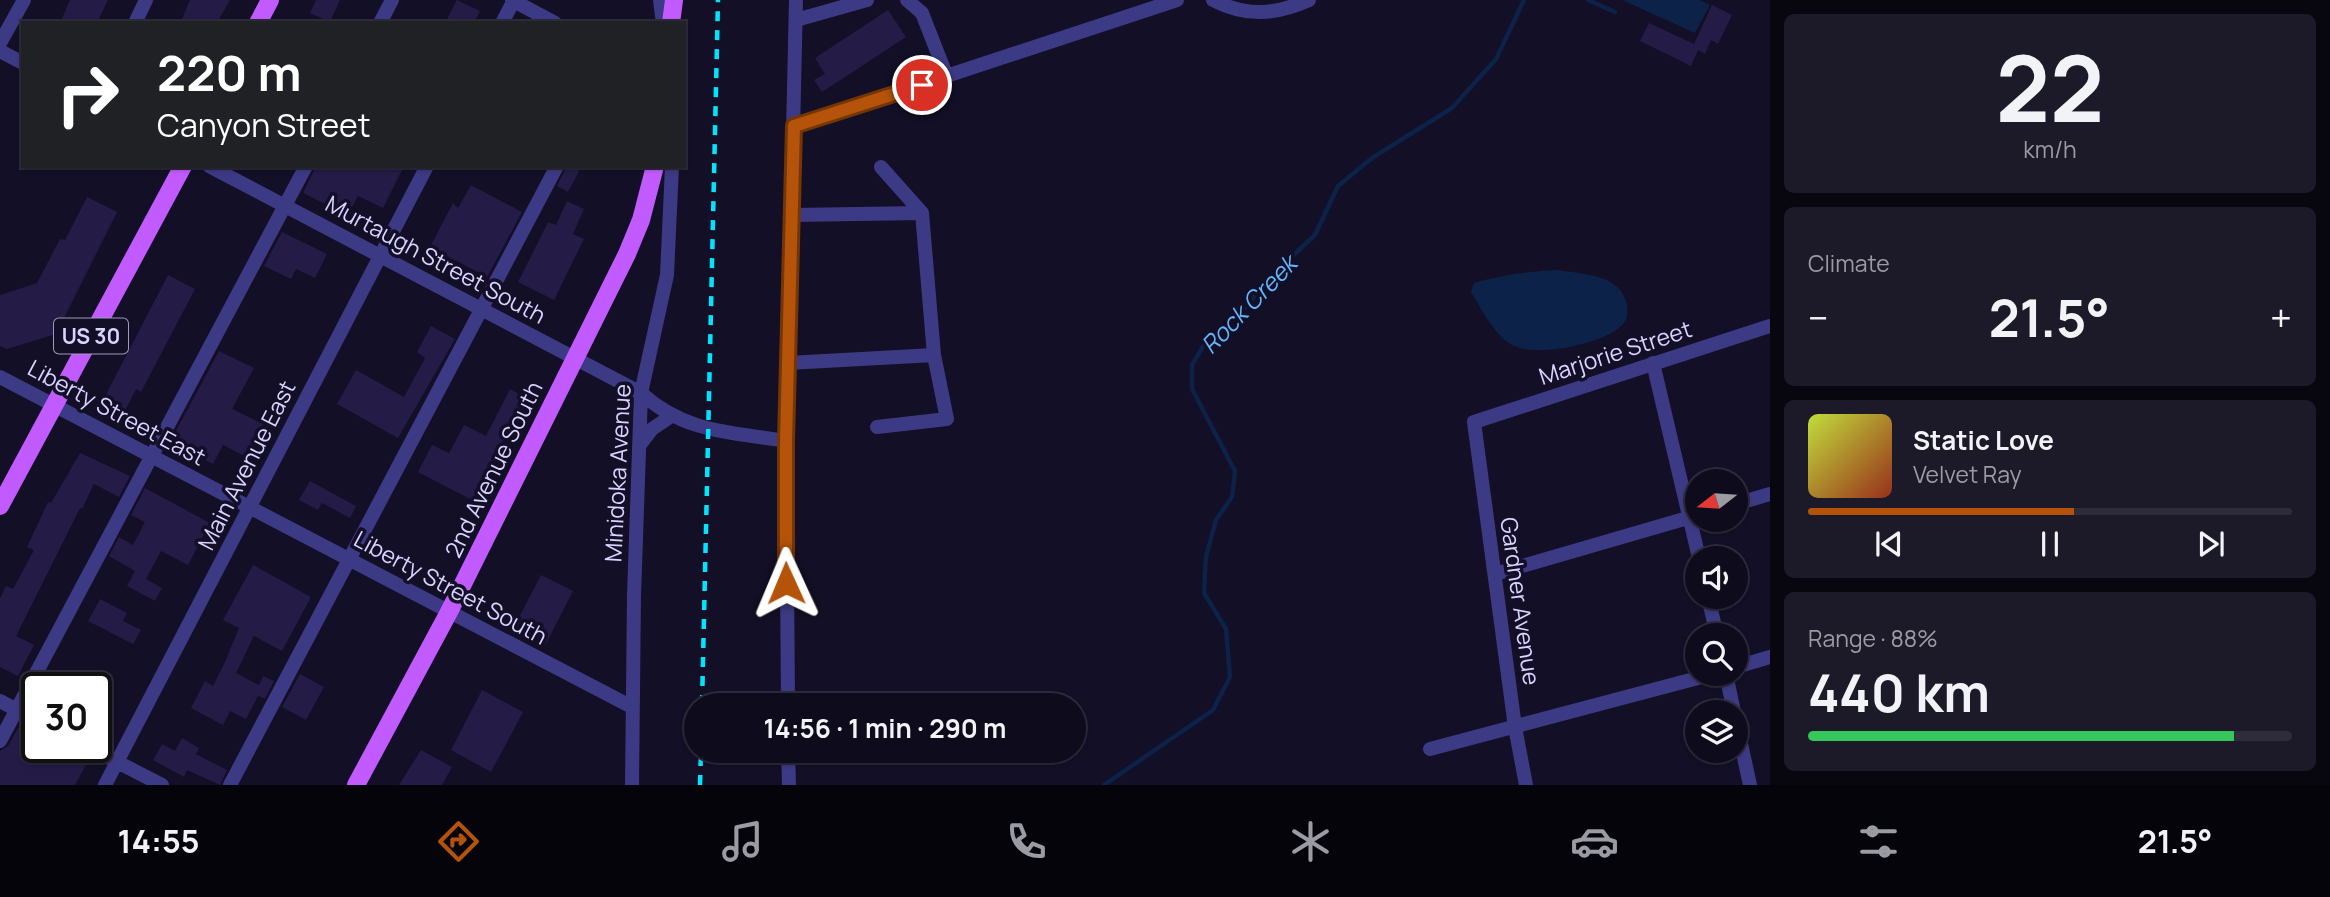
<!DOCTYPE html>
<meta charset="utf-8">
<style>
body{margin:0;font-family:Manrope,sans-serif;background:#1c1929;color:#f1f3f6;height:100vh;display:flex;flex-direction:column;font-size:26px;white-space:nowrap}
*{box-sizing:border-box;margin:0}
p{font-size:23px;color:#9b9ba3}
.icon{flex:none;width:38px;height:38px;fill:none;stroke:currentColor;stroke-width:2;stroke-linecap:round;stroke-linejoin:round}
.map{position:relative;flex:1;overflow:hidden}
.panel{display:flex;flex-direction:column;gap:14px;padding:14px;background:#08060f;width:560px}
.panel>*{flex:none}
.top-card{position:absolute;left:21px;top:21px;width:665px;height:147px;border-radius:0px;box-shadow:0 2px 5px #0004,0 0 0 2px #2e2b3b;background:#202124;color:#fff;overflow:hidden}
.needle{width:46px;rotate:253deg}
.controls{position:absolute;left:1685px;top:469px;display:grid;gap:14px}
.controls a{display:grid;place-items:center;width:63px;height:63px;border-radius:50%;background:#0e0b1c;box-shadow:0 2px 5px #0004,0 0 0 2px #2e2b3b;font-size:35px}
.speed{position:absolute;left:21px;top:672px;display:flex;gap:14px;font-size:35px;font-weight:700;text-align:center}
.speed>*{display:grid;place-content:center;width:91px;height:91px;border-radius:50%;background:#0e0b1c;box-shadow:0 2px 5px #0004,0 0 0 2px #2e2b3b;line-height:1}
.speed .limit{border:4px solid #111;border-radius:10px;background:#fff;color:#111}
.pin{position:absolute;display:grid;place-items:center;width:60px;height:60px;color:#fff;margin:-30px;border:4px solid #fff;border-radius:50%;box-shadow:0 2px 7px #0007}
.me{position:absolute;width:77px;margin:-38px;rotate:359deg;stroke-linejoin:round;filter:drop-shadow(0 0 5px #0008)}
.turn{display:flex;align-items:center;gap:24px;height:147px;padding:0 21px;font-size:32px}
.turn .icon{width:91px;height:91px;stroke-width:2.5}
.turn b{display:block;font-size:49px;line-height:60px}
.big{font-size:52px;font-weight:700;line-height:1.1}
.panel .widget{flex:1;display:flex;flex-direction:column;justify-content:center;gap:10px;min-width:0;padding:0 24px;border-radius:10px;background:#1c1929}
.panel .dial{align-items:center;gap:0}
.dial b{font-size:91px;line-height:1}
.song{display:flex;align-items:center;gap:21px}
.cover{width:84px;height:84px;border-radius:10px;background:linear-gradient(135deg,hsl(70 70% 55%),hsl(10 70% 35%))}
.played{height:7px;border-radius:4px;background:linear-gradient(90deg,#b45309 55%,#2e2b3b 55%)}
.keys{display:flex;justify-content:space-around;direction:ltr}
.heat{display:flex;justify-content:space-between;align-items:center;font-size:38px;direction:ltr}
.charge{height:10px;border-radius:5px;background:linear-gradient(90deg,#34c759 88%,#2e2b3b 0)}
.trip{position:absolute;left:684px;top:693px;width:402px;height:70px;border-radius:35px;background:#0e0b1c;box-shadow:0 2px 5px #0004,0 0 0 2px #2e2b3b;font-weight:700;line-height:70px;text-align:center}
.tabs{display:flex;height:112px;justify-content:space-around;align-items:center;background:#06040b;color:#9b9ba3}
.tabs .icon{width:49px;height:49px}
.tabs .selected{color:#b45309}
.tabs b{font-size:32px;color:#f1f3f6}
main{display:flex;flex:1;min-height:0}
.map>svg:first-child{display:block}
.water{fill:#0c2248}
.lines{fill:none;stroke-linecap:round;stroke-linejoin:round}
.stream{stroke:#0c2248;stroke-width:4.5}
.building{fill:#241b47}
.minor{stroke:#3d3a85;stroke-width:14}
.major{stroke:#c25bff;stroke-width:18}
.rail{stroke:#00e5ff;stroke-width:4.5;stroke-dasharray:10 9;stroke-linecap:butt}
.route-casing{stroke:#753606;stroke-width:18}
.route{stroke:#b45309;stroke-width:12}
.labels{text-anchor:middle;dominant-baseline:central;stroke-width:7;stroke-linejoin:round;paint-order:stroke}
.shield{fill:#130f26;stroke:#9e99be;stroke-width:2}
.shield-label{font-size:21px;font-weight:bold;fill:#d9d4ff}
.street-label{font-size:23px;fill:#d9d4ff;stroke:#130f26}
.water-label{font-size:24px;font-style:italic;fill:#62b6ff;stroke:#130f26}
</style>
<main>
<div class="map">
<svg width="1770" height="785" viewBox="0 0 1770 785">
<rect width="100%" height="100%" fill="#130f26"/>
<path class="water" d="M1622,0H1699L1710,5L1695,33Z
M1557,270C1582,274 1623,274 1627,306C1628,314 1627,321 1621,326C1603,344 1538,357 1514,346C1494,336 1483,311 1471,292L1474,283C1501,275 1529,271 1557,270Z"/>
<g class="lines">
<path class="stream" d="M1588,0L1615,12
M1104,785L1213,710L1230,677L1226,629L1204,593L1206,557L1216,520L1232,497L1235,471L1192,389V365L1207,340L1247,306L1268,279L1315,235L1338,186L1372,158L1452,108L1496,59L1524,0"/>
</g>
<path class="building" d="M70,0H108L97,23H60Z
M190,0H230L217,23H191L182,19Z
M316,0H340L330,22L310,13Z
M457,0L480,11L474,23H445Z
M1712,5L1732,15L1718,44L1711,40L1705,54L1698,50L1691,66L1640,41L1649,23L1694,44Z
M888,10L906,37L822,92L814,80L825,74L815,58Z
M316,166H404L383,208L358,196L348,215L303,193Z
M567,166H582L568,192L557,186Z
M471,185L522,212L487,277L430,247L453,203L458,208Z
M87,197L117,212L56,334L7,349L0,346V295L37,283L60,239L65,240Z
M567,201L584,209L573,234L584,239L554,300L518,282L548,222L556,225Z
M282,232L327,254L315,278L296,269L291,279L264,266Z
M168,275L195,289L141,392L136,389L122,417L100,406Z
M431,326L455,339L398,438L337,404L356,370L404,397L425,358L417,352Z
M219,351L254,368L232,409L263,424L246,457L223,445L213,464L170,442Z
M510,389L528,399L513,428L510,427L472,500L418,472L432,445L449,453L464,425L486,436Z
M80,453L130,476L119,497L94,484L82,509L80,508L16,636L34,645L18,676L0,667V598L6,586L13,589L34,550L27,547L48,502L51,503Z
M310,481L356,506L350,518L322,503L318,510L299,500Z
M145,488L210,523L188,565L161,551L146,579L162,588L155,601L127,586L135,571L109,556L119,537L133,545L145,522L131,515Z
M253,565L311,597L282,651L254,636L236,673L259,685L263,676L274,681L265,699L258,696L246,719L230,711L223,725L191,708L205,681L213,686L225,662L239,628L223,620Z
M541,575L573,591L546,644L514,627Z
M100,599L127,613L123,621L141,630L133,644L88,621Z
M300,674L324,687L306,720L282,707Z
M482,690L523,712L491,772L451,750Z
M18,728L37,739V747H53L86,765L75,785H0V751L8,746Z
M182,738L199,748L196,754L227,770L220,785L187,770L184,777L153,760L162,744L175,751Z
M421,750L452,767L442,785H399Z"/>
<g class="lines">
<path class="minor" d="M512,0L555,23
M660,0L663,23
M907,0L922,13L947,77
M1213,0C1246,17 1275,15 1309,0
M796,20L867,0
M135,23L146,0
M380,23L392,0
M502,23L514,0
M0,43L24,0
M0,51L23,63
M795,126L1177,0
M209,166L641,393C685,433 731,432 786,441
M881,167L922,213
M792,215L922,213L934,355
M788,363L934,355L947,419L877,427
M1653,363L1699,558
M0,377L632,707
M639,446L652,429L670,417
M1736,504L1770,494
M1495,574L1698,515
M1708,597L1717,635
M1736,667L1770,657
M1726,674L1734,712
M0,701L37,721
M788,705L786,441L796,0
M1736,721L1750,785
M0,741L306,166
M88,747L162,785
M1430,749L1713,674
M788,751L789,785
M105,785L427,166
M230,785L557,166
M632,785L634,596L641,393L667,275L672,166
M1526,785L1515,727L1474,422L1770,326"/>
<path class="major" d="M258,23L270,0
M671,23L674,0
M0,506L183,166
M356,785L449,612L627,254L641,220L655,166"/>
<path class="rail" d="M702,705L718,0
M700,785L701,751"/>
</g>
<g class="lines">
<g class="route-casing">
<path id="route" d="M786,583V441L794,126L922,85"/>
</g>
<use href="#route" class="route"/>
</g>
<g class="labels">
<rect class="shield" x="54" y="318.5" width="74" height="35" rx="5"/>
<g class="shield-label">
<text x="91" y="336">US 30</text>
</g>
<g class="street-label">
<text transform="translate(436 259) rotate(28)">Murtaugh Street South</text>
<text transform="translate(1615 352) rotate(-18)">Marjorie Street</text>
<text transform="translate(117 412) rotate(28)">Liberty Street East</text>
<text transform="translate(246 465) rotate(-63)">Main Avenue East</text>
<text transform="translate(493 469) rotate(-64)">2nd Avenue South</text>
<text transform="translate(617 473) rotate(-87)">Minidoka Avenue</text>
<text transform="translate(451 587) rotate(28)">Liberty Street South</text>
<text transform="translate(1521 601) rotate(82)">Gardner Avenue</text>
</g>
<g class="water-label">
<text transform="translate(1248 304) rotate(-46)">Rock Creek</text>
</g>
</g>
</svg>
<div class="controls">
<a><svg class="needle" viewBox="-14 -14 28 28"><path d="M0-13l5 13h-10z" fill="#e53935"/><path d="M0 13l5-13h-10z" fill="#9b9ba3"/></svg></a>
<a><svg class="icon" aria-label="sound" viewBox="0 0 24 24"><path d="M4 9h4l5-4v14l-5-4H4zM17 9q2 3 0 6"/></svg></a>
<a><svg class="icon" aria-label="search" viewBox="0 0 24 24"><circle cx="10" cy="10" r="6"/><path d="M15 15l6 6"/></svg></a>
<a><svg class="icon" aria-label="layers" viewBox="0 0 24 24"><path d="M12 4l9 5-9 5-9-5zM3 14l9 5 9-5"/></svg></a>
</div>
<div class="speed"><div class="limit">30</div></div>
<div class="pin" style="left:922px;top:85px;background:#d93025"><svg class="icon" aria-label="arrive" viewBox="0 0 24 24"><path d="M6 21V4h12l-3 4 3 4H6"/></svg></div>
<svg class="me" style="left:786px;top:583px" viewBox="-20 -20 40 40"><path d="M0-17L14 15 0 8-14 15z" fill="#b45309" stroke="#fff" stroke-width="4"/></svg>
<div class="trip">14:56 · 1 min · 290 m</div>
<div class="top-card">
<div class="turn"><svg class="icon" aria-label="right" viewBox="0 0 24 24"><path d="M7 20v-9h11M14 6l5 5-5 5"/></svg><div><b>220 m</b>Canyon Street</div></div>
</div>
</div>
<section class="panel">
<div class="widget dial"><b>22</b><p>km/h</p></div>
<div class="widget"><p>Climate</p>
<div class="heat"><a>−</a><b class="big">21.5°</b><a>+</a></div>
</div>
<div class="widget">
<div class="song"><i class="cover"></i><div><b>Static Love</b><p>Velvet Ray</p></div></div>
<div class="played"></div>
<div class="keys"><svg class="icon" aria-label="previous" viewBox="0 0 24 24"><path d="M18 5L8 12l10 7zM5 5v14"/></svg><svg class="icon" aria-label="pause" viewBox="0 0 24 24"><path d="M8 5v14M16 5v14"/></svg><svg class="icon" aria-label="next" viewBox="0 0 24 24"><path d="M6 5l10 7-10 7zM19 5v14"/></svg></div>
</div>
<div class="widget"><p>Range · 88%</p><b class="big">440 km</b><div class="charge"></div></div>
</section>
</main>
<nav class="tabs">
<b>14:55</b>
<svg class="icon selected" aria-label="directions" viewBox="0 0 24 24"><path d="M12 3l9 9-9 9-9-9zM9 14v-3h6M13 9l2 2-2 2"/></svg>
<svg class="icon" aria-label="music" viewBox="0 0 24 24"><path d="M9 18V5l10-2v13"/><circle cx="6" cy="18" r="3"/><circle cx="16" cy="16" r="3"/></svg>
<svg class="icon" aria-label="phone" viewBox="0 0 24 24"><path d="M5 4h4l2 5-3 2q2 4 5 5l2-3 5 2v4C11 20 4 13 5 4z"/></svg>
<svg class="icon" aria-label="climate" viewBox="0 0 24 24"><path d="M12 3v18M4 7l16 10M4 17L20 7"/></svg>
<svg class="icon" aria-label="car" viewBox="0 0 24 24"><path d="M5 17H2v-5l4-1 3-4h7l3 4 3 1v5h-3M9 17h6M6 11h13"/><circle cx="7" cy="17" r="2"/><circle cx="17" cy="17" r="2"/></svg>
<svg class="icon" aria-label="filters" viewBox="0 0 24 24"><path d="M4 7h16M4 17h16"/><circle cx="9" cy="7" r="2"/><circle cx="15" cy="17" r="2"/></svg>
<b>21.5°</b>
</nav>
